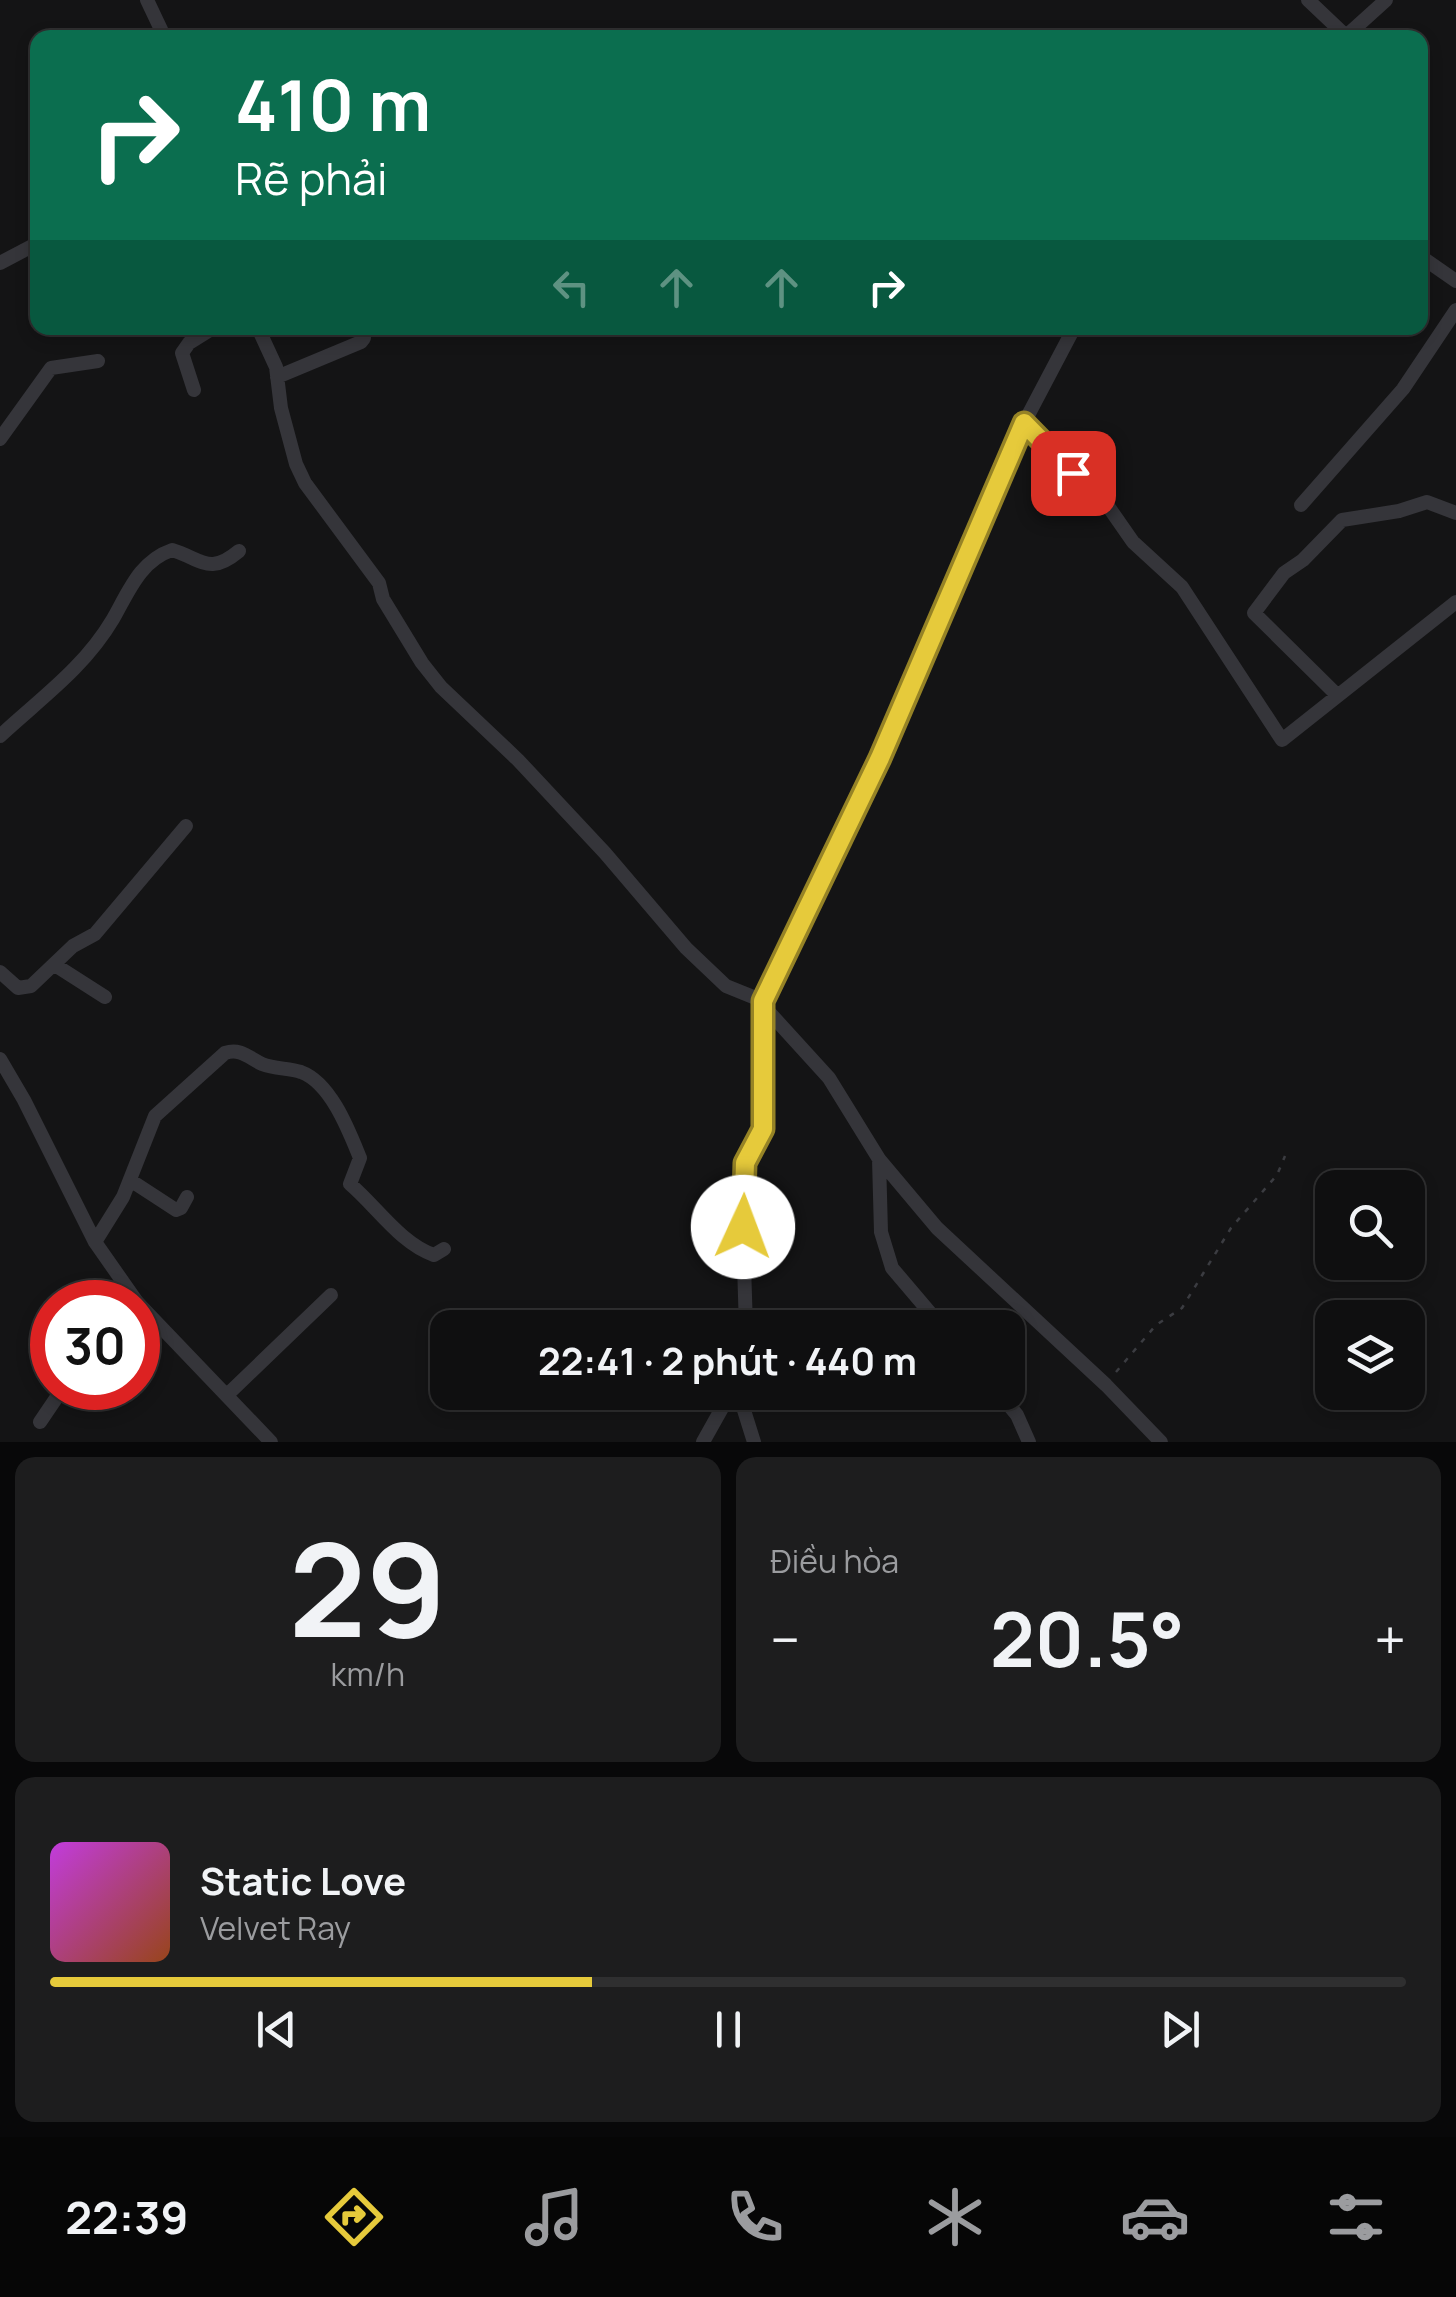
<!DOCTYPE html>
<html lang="vi">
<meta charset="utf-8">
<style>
body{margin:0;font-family:Manrope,sans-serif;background:#1d1d1e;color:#f1f3f6;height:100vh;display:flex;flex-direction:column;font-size:38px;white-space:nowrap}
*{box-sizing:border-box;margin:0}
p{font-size:32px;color:#9b9c9f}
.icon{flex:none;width:55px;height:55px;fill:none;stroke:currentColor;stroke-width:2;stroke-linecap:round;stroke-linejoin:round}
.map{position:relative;height:1442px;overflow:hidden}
.panel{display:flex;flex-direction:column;gap:15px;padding:15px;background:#080809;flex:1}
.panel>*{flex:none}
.top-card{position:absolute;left:30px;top:30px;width:1398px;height:305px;border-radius:20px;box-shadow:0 5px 15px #0003,0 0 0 2px #2f2f30;background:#0b6e4f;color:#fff;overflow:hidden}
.controls{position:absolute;left:1315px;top:1170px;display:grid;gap:20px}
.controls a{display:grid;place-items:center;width:110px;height:110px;border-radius:20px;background:#0f0f10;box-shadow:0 5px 15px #0003,0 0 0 2px #2f2f30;font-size:50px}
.speed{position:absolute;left:30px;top:1280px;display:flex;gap:20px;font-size:50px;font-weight:700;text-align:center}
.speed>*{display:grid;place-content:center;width:130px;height:130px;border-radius:50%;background:#0f0f10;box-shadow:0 5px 15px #0003,0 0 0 2px #2f2f30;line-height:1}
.speed .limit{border:15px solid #d22;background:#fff;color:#111}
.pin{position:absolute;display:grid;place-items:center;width:85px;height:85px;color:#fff;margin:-42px;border-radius:20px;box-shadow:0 5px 15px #0006}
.me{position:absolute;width:110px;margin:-55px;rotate:2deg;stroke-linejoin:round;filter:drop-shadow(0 0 8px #0008)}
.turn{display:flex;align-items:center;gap:35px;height:210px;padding:0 40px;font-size:45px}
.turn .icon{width:130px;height:130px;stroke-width:2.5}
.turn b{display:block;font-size:70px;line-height:85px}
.lanes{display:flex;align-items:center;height:95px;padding:0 40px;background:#0003;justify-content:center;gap:50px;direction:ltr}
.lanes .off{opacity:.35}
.big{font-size:75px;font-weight:700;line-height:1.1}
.panel .widget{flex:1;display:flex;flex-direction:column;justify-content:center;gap:15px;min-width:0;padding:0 35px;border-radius:20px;background:#1d1d1e}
.panel .dial{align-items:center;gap:0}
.dial b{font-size:130px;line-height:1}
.song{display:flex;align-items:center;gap:30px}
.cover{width:120px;height:120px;border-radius:15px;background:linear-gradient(135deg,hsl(290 70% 55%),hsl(20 70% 35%))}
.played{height:10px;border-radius:5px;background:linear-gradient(90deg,#e6ca3b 40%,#2f2f30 40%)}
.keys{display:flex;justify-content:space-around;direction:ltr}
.heat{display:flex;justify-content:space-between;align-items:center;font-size:55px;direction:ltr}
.panel .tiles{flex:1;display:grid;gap:15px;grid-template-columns:1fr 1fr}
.widget:last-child{grid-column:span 2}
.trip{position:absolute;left:430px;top:1310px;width:595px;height:100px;border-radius:20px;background:#0f0f10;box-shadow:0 5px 15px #0003,0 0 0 2px #2f2f30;font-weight:700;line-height:100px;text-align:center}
.dock{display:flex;height:160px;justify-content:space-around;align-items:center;background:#060606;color:#9b9c9f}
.dock .icon{width:70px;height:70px}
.dock .active{color:#e6ca3b}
.dock b{font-size:45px;color:#f1f3f6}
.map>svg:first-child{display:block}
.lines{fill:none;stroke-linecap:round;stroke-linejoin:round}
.path{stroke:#3b3c41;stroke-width:2.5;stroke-dasharray:5 8;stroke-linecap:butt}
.minor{stroke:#35353a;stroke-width:14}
.route-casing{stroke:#968326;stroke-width:25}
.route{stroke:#e6ca3b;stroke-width:18}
</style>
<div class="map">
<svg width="1456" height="1442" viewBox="0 0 1456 1442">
<rect width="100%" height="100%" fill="#141415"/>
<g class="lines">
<path class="path" d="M1116,1372L1156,1325L1182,1308L1231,1228L1277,1175L1285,1156"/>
<path class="minor" d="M147,0L165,38
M1308,0L1346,36
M1344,38L1386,0
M1420,256L1456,281
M0,263L38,243
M258,328L276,367L281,408L296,464L305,483L379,583L383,599L422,663L441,687L518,760L605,853L686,948L726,986L763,1001L768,1011L829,1078L879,1159L937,1228L1106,1385L1161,1442
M277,377L361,342L364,338L363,328
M194,390L182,353L189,343L213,328
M1024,423L1110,509L1133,542L1182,587L1282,740L1456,602
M0,439L51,368L98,361
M1301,505L1403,389L1456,310
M1337,695L1254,613L1284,573L1303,560L1342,520L1399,511L1427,502L1456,513
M0,736C41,698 84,668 113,619C129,591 140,561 172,550C202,559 209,576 239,551
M55,965L105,997
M0,972L18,988L31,986L73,946L95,934L186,826
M0,1059L24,1100L95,1242L137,1302
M879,1159L881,1232L892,1268L943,1328
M130,1180L176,1210L181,1208L187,1197
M95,1242L123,1197L155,1116L225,1053C240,1048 248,1057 262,1064C275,1069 289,1068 301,1072C331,1083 349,1131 360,1158L350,1184C376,1206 401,1244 434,1255L444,1249
M138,1303L271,1442
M746,1328L742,1201L745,1163L763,1129V1001L881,758L1024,423L1074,328
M742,1392L743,1407L754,1442
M998,1392L1017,1415L1029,1442
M227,1395L331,1295
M40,1422L63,1388
M703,1442L731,1392"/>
</g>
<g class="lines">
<g class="route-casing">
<path id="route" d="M743,1227L745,1163L763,1129V1001L880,758L1024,423L1073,473"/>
</g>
<use href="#route" class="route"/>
</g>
</svg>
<div class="controls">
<a><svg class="icon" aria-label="search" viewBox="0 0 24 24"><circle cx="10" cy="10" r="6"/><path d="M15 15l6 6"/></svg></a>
<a><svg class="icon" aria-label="layers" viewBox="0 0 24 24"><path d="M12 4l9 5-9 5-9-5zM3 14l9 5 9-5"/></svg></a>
</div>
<div class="speed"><div class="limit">30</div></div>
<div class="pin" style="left:1073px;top:473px;background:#d93025"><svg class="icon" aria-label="arrive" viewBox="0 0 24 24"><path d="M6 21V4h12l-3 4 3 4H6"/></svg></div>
<svg class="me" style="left:743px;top:1227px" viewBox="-20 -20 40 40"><circle r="19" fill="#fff"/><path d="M0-13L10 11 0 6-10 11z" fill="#e6ca3b"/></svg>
<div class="trip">22:41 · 2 phút · 440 m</div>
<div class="top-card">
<div class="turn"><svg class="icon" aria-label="right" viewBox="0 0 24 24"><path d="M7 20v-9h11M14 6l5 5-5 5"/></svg><div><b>410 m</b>Rẽ phải</div></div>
<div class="lanes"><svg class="icon off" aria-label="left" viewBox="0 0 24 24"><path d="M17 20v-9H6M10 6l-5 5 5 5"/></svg><svg class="icon off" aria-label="ahead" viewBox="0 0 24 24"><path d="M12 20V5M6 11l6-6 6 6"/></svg><svg class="icon off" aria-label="ahead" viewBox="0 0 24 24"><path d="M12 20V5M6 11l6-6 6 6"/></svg><svg class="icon" aria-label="right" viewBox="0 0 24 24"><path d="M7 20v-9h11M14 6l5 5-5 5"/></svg></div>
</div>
</div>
<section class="panel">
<div class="tiles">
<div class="widget dial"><b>29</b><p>km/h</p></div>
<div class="widget"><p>Điều hòa</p>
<div class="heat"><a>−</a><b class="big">20.5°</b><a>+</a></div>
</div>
<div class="widget">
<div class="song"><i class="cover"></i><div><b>Static Love</b><p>Velvet Ray</p></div></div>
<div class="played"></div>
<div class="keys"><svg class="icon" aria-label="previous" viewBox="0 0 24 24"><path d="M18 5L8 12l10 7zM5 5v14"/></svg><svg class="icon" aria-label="pause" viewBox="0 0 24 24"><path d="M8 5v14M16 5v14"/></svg><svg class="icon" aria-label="next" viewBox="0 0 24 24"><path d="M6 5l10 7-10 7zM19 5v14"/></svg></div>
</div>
</div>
</section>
<nav class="dock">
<b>22:39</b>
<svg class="icon active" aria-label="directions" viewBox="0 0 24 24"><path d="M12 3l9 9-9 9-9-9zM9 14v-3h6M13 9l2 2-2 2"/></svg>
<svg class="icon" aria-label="music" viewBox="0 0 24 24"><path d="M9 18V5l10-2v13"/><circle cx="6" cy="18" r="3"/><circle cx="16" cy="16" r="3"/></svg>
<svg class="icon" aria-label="phone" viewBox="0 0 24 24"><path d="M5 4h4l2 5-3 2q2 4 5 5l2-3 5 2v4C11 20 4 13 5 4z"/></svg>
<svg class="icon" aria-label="climate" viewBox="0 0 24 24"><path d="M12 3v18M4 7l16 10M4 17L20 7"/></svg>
<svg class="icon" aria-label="car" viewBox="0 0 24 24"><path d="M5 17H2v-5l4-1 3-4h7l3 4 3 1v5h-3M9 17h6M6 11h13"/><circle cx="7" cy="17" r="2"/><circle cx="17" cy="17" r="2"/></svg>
<svg class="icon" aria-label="filters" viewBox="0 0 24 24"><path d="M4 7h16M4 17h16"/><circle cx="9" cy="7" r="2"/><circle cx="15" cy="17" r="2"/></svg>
</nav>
